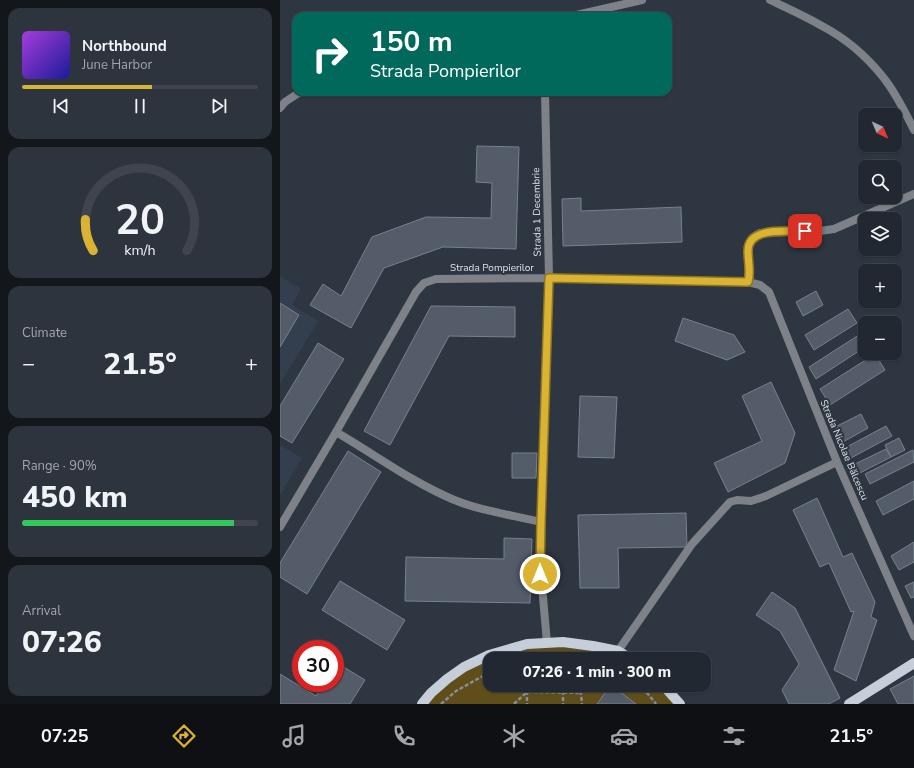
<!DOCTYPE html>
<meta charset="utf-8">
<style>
body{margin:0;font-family:"Nunito Sans",sans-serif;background:#2e343d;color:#f1f3f6;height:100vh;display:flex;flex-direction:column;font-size:15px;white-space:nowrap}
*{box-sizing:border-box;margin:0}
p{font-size:13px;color:#a2a6ab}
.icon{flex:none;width:22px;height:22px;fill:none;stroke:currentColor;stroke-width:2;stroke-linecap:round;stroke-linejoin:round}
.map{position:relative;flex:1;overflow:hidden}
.sheet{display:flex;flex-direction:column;gap:8px;padding:8px;background:#13161b;width:280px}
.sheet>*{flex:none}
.hud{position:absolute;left:12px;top:12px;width:380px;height:84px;border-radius:12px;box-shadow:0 1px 3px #0004,0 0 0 1px #3f444d;background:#00695c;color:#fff;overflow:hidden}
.needle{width:26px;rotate:136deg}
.buttons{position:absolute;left:578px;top:108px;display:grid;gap:8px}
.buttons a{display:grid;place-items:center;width:44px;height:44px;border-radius:8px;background:#222831;box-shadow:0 1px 3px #0004,0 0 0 1px #3f444d;font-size:20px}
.speed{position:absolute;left:12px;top:640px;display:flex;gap:8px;font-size:20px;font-weight:700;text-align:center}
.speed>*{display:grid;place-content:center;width:52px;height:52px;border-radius:50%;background:#222831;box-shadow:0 1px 3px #0004,0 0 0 1px #3f444d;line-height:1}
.speed .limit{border:6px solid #d22;background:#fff;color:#111}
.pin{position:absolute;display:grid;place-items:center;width:34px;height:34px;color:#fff;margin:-17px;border-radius:8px;box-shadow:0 2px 6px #0006}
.me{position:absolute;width:44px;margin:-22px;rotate:0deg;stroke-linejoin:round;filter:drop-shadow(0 0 3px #0008)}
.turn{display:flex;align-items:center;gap:14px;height:84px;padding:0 12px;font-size:18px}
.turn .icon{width:52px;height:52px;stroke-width:2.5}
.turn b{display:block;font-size:28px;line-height:34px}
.big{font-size:30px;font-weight:800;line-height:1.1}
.sheet .widget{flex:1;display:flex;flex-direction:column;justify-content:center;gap:6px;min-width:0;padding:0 14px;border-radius:12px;background:#2e343d}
.sheet .dial{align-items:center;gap:0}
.dial svg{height:104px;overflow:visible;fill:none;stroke:#3f444d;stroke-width:7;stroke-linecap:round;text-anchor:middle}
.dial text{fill:#f1f3f6;stroke:none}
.song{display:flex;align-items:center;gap:12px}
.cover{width:48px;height:48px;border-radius:6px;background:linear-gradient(135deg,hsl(280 70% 55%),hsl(240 70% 35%))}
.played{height:4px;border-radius:2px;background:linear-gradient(90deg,#dbb333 55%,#3f444d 55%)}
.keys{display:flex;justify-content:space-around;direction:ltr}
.heat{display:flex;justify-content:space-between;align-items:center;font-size:22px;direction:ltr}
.charge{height:6px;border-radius:3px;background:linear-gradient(90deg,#34c759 90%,#3f444d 0)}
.trip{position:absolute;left:203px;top:652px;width:228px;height:40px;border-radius:12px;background:#222831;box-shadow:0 1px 3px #0004,0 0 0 1px #3f444d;font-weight:800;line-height:40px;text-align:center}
.tab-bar{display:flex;height:64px;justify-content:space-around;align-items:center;background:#0e1014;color:#a2a6ab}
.tab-bar .icon{width:28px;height:28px}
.tab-bar .active{color:#dbb333}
.tab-bar b{font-size:18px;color:#f1f3f6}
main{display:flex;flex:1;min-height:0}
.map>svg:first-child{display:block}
.built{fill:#333f4f}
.green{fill:#5f4e1a}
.building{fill:#535c68;stroke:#78818e}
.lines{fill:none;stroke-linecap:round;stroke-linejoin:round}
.path{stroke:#868d96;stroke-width:2.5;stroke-dasharray:4 2;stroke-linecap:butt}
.lane{stroke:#7e8288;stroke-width:8}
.street{stroke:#7e8288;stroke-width:8}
.primary{stroke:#c6ceda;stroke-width:10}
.route-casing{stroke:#8e7421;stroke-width:10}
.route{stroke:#dbb333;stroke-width:7}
.labels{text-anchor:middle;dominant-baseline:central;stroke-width:4;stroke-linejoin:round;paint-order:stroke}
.street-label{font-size:10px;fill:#dde2e9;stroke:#2e3641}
</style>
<main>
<section class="sheet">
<div class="widget">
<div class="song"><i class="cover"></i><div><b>Northbound</b><p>June Harbor</p></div></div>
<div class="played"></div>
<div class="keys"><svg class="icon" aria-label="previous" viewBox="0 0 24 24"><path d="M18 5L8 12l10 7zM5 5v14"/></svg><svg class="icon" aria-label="pause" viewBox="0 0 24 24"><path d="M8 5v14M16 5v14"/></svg><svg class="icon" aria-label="next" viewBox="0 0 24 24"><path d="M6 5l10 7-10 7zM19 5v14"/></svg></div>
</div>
<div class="widget dial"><svg viewBox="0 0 100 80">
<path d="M14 69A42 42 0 1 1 86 69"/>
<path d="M14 69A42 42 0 0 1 8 45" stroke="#dbb333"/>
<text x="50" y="56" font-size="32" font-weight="700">20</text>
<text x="50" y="72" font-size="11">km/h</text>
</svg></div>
<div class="widget"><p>Climate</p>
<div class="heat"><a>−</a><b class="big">21.5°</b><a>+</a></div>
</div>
<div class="widget"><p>Range · 90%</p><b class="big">450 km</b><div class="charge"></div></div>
<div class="widget"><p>Arrival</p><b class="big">07:26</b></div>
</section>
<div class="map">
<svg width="634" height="704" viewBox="0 0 634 704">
<rect width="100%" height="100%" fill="#2e3641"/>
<path class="built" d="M0,276L21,289L12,305L38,321L0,384Z
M0,445L22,458L0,495Z"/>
<path class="green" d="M283,642L351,659H210V685H383L400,704H142L151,693L209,655Z"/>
<path class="building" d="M197,146L239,147L236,249L163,247L104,268L71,328L30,305L43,284L61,296L92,237L146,217L211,218L212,183L196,182Z
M301,198V211L401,207L402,242L283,246L282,199Z
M536,291L543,305L523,316L516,302Z
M0,303L19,315L0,347Z
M151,306L235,307V337L169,336L110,445L84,431Z
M568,309L577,323L534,350L525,335Z
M403,318L454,335L465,352L447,360L395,341Z
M585,331V347L536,379L529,367Z
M38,343L64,359L12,443L0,436V406Z
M595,354L605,370L550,405L540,389Z
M491,382L515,433L505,463L448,492L434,463L482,441L462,396Z
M300,396L337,397L334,458L298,457Z
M581,414L588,428L563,442L555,427Z
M606,426L612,436L569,459L563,449Z
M619,438L625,450L611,457L605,445Z
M606,449L611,457L580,473L575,464Z
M633,450L634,462L590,484L585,474Z
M68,451L101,472L27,594L0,577V563Z
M232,453H257L256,478H232Z
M634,481V499L603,515L596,501Z
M537,498L563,557L572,553L595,602L591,617L597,620L576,681L554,670L574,611L571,612L549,563L540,567L513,510Z
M406,513L407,547L338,548L339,588H300L298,515Z
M224,538L252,539L250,603L125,601L126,557L224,559Z
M634,542V562L619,570L611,556Z
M60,581L125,620L107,650L42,610Z
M634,582V597L631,598L625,586Z
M492,592L515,608L560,698L549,704H509L502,690L519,664L500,631L476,615Z
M57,663L85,680L70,704H0V674L36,696L44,683H55V666Z
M634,676V704H618L610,689Z
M331,685L356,704H317Z"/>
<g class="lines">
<path class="path" d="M283,653V659
M244,659L247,658
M247,685V704
M283,685V704
M300,685L302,704
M357,685L368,694L376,704
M161,704L176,691L210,672
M234,704L247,692L301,693"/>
<path class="lane" d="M56,432C94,454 132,482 172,499C200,511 232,515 261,522"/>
<path class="street" d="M490,0C507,8 525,16 542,26C565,38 587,57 603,77C616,93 625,112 634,130
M292,16L362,0
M265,92L269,278L261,522V574L267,643
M0,108L5,102L20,92
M468,282L470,276L468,249L472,238L480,233L540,231L554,229L634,194
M0,527L56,432L136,292L144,283L156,279L269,278L468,282L480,285L489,292L557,462L634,636
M338,651L412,544L450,502L457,500L471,501L486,496L557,462"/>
<path class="primary" d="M383,685L400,704
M142,704L151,693L167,679L184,667L209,655L247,644L283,642L313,646L338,651L351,659
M569,704L634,663"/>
</g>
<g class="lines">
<g class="route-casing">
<path id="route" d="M260,574L261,522L269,278L468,282C471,272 468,262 468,251C468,226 507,232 525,231"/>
</g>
<use href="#route" class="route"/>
</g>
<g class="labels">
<g class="street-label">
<text transform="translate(257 212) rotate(-91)">Strada 1 Decembrie</text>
<text x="212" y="268">Strada Pompierilor</text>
<text transform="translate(564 450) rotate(67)">Strada Nicolae Bălcescu</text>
</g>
</g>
</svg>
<div class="buttons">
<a><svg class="needle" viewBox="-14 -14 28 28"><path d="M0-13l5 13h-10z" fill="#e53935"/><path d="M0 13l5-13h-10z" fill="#a2a6ab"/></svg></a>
<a><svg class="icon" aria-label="search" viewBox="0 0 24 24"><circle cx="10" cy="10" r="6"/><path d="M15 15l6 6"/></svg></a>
<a><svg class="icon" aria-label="layers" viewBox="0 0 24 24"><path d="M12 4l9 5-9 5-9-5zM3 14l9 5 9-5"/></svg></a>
<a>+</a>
<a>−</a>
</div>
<div class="speed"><div class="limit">30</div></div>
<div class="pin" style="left:525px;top:231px;background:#d93025"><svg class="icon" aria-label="arrive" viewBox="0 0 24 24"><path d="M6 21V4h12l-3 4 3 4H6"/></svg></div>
<svg class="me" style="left:260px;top:574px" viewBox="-20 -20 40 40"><circle r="17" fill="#dbb333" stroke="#fff" stroke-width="3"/><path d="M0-11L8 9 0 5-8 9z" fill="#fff"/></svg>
<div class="trip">07:26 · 1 min · 300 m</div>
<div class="hud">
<div class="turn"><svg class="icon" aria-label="right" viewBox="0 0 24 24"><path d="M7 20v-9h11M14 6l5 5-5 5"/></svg><div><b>150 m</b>Strada Pompierilor</div></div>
</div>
</div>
</main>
<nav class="tab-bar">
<b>07:25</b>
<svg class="icon active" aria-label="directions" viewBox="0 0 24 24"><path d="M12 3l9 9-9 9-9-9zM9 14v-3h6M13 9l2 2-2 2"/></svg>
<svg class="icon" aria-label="music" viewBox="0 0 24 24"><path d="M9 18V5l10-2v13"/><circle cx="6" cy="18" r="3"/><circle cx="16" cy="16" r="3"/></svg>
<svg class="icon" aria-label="phone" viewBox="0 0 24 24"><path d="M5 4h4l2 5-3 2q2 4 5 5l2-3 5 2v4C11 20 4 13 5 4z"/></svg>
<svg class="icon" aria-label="climate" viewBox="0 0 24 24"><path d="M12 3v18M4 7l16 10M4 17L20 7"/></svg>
<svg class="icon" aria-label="car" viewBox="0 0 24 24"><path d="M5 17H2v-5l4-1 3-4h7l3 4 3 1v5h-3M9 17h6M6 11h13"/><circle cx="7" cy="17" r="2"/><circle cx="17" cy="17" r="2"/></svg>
<svg class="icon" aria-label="filters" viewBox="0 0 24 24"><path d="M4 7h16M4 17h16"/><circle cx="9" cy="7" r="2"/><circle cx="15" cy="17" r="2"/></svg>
<b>21.5°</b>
</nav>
